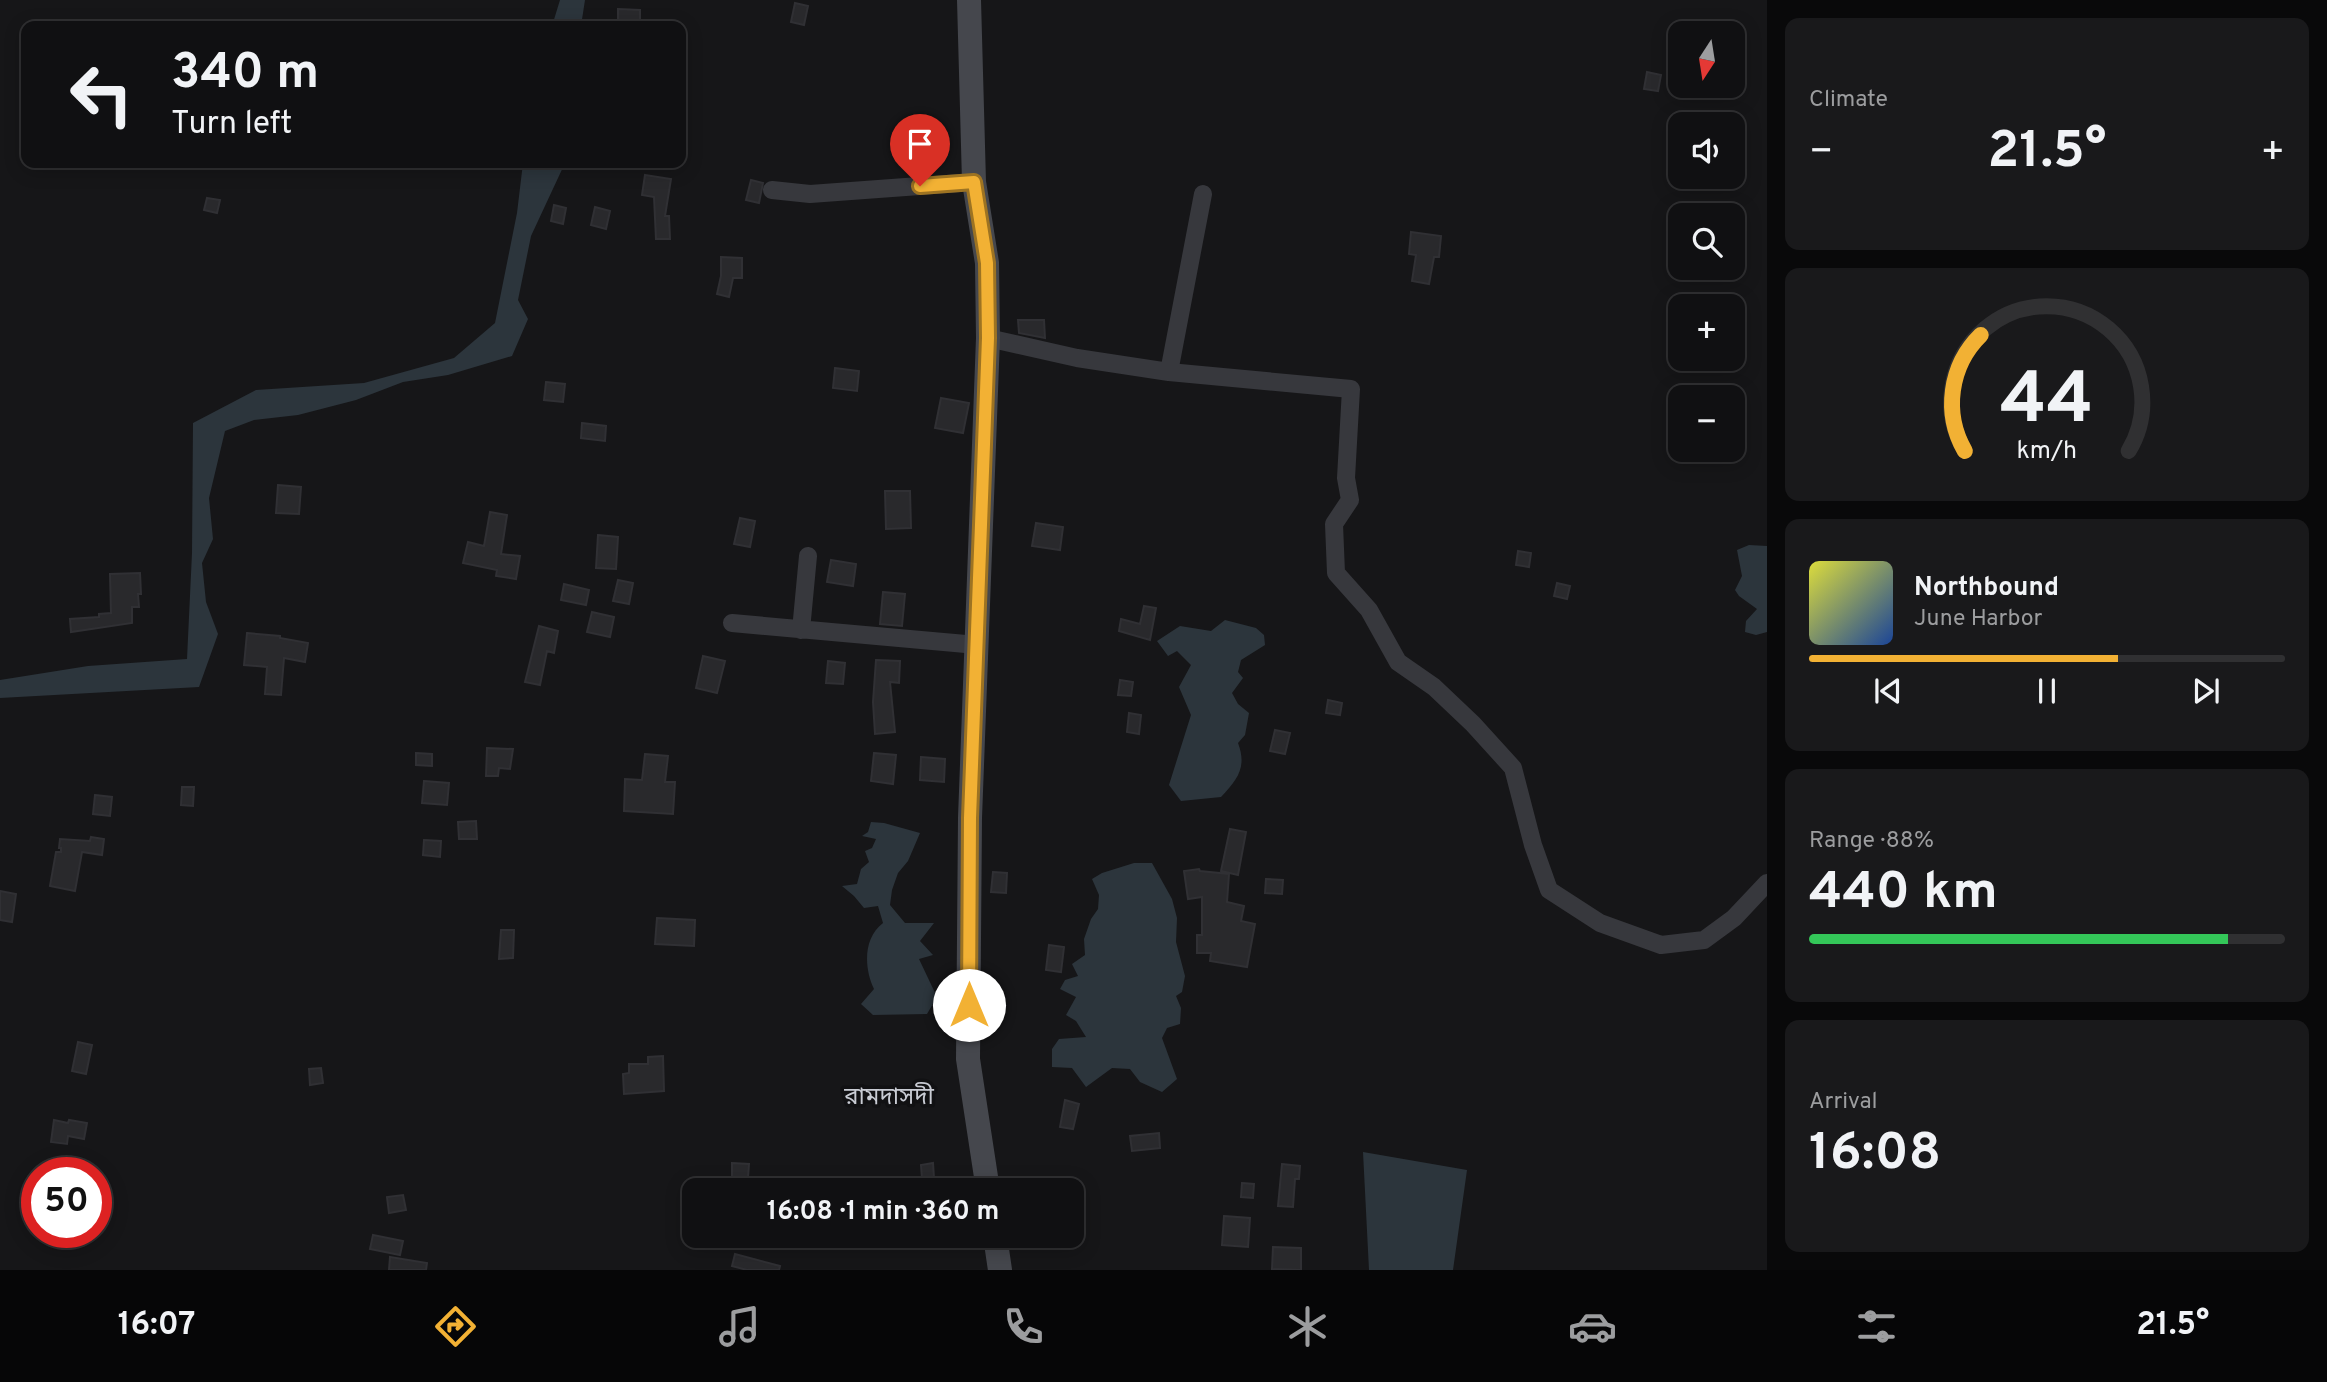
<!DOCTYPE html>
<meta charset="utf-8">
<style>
body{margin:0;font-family:Overpass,"Noto Sans Bengali",sans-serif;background:#19191b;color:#f1f3f6;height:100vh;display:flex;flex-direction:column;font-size:26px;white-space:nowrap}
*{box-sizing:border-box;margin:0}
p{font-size:23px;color:#9c9d9f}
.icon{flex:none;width:38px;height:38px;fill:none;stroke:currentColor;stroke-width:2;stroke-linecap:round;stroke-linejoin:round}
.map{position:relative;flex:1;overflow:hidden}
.panel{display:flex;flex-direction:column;gap:18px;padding:18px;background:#09090a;width:560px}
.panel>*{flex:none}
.banner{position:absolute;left:21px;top:21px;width:665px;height:147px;border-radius:14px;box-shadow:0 4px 18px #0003,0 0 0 2px #303032;background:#101012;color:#f1f3f6;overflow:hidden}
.needle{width:46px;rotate:192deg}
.buttons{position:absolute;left:1668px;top:21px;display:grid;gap:14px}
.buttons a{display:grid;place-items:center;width:77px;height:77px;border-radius:14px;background:#101012;box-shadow:0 4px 18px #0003,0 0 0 2px #303032;font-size:35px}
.speed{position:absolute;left:21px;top:1157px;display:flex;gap:14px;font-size:35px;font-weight:700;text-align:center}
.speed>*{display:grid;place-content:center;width:91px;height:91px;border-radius:50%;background:#101012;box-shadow:0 4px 18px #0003,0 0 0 2px #303032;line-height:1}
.speed .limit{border:10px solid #d22;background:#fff;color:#111}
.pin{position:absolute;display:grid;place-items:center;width:60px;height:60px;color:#fff;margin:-72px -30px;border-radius:50% 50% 50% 0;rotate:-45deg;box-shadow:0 0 7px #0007}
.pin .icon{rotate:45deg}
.me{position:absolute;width:77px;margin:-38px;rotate:0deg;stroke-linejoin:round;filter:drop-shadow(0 0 5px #0008)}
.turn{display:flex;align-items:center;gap:24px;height:147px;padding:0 35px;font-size:32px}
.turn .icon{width:91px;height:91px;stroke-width:2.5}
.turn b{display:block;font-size:49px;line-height:60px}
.big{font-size:52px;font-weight:700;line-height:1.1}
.panel .tile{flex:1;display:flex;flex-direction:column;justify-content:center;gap:10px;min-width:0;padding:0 24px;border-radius:14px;background:#19191b}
.panel .dial{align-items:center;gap:0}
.dial svg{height:182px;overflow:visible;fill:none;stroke:#303032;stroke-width:7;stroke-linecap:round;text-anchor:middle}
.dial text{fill:#f1f3f6;stroke:none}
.song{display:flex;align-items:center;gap:21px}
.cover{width:84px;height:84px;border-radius:10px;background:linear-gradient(135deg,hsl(60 70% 55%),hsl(220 70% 35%))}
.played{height:7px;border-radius:4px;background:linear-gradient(90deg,#f2b134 65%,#303032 65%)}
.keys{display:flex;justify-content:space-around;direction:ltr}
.heat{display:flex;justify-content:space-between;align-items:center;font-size:38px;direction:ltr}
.charge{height:10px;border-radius:5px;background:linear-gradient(90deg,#34c759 88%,#303032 0)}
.trip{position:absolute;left:682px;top:1178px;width:402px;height:70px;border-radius:14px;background:#101012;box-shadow:0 4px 18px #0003,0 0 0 2px #303032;font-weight:700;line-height:70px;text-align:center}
.tabs{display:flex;height:112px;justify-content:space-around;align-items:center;background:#060607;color:#9c9d9f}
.tabs .icon{width:49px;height:49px}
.tabs .current{color:#f2b134}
.tabs b{font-size:32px;color:#f1f3f6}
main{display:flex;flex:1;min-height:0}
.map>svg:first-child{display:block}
.water{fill:#2c353c}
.building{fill:#29292c;stroke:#303034;stroke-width:2}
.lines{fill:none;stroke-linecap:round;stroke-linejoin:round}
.street{stroke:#37383d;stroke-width:18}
.secondary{stroke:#45474d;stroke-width:24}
.route-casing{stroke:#9d7322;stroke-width:18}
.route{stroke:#f2b134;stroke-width:12}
.labels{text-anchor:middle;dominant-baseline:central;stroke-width:7;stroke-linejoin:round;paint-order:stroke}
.quarter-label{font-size:24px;fill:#c9ccd4;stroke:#111113}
</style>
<main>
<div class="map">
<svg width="1767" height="1270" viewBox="0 0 1767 1270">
<rect width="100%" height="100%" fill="#161618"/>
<path class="water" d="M560,0H585L581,26H552Z
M523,163H565L531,236L518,300L528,319L512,356L448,375L403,382L356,400L298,415L254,420L225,431L209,498L213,539L202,563L206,602L218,634L199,687L0,698V680L88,666L187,659L192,553L193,423L256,390L364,383L454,358L495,323L517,213Z
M1749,545L1767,546V632L1756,635L1745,632L1746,621L1757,609L1739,596L1735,590L1742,576L1737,550Z
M1225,620L1256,628L1264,635L1265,645L1241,660L1238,672L1243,678L1232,693L1238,704L1249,713L1245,735L1238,743C1247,767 1238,779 1221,797L1181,801L1169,785L1191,715L1179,687L1191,665L1177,651L1168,656L1157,641L1180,626L1211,631Z
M871,822L884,823L920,833L908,861L898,873L892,890L890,905L905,923H934L920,941L933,955L919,959L937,997L927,1014L873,1015L861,1004L874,989C864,968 863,938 883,923L878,906L864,908L854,896L842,886L857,884L861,869L869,862L865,851L872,848L876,839L862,836L868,832Z
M1134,863H1152L1172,899L1177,918L1176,942L1185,976L1182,992L1176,996L1181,1008L1180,1024L1167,1028L1162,1038L1177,1079L1162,1092L1140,1082L1130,1069L1112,1068L1086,1087L1072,1068L1052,1067V1049L1059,1039L1086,1037L1076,1021L1066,1015L1076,997L1060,989L1065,980L1078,976L1072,964L1085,955L1084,939L1091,919L1098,909L1099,895L1092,879L1102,873Z
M1363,1152L1467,1170L1453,1270H1369Z"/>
<path class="building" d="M795,3L808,6L804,25L791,22Z
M618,9L640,10V26H618Z
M1647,72L1661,75L1658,91L1644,89Z
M645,175L671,179L665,216H669L670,239H656L654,197L642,195Z
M751,180L763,183L759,203L746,200Z
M207,198L220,200L217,213L204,210Z
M554,205L566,208L563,224L551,221Z
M595,207L610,211L606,229L591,225Z
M1411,232L1441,236L1439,257H1434L1429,284L1412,281L1416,255L1409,254Z
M721,257L742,258V278H733L729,297L717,294L721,276Z
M1018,320H1044L1045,338L1019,333Z
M835,368L859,371L857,391L833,388Z
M546,382L565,384L563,402L544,400Z
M941,398L969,403L963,433L935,428Z
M582,423L606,426L605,441L581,438Z
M278,485L301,487L299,514L276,513Z
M885,491H910L911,528L886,529Z
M490,512L507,515L501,554L520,556L516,579L496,576L497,570L463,563L468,542L484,546Z
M740,518L755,521L750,547L734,544Z
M1036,523L1063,527L1060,550L1032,546Z
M598,535L618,537L616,569L596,568Z
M1518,551L1531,553L1529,567L1516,565Z
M831,560L856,564L853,586L827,582Z
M140,573L141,594H138L139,607H132V623L71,632L70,619L99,617V614L111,613L110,574Z
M618,580L633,583L629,604L613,601Z
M1557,583L1570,586L1567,599L1554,596Z
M564,584L589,590L586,605L561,600Z
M883,592L905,594L902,626L880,624Z
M1144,606L1156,608L1150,640L1119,631L1121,619L1140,624Z
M592,612L614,617L610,637L587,632Z
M539,626L558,631L554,653L547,651L540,685L525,682Z
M247,633L280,636V638L308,643L305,662L284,658L281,695L265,694L267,667L244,665Z
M703,656L725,661L717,693L696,688Z
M876,660L900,661L899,683L890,682L895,732L875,734L873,702Z
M828,661L845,663L843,684L826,683Z
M1120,680L1133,682L1131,696L1118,695Z
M1328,700L1342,703L1340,715L1326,713Z
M1129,713L1141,715L1139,734L1127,732Z
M1275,730L1290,733L1285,754L1270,751Z
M487,748L513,749L510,769L499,768L498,776H486Z
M416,753L432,754V766L416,765Z
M874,753L896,755L893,784L871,781Z
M645,754L668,756L665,782H675L673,814L624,811L625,779L642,780Z
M921,757L945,759L944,782L920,780Z
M424,781L449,783L447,805L422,803Z
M182,787H194L193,806L181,805Z
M95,795L112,797L110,816L93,814Z
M476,821L477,839H459L458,822Z
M1230,829L1246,832L1238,875L1221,871Z
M91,837L104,839L102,855L82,852L75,891L50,886L56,852H61V848H59L60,839L90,841Z
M424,840L441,841L440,857L423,855Z
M1199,869L1200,871L1229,874L1227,902L1244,906L1241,921L1255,924L1247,967L1210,961L1211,953H1197V935H1202V897L1188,899L1184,871Z
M993,872L1007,873L1006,893L991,892Z
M1266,879L1283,880L1282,894L1265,893Z
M0,891L16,894L12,922L0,920Z
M657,918L695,920L694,946L655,944Z
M501,930H514L513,958L499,959Z
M1049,945L1064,947L1061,972L1046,970Z
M78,1042L92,1045L86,1074L72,1071Z
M663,1056L664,1091L624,1094L623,1074L629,1073V1064H648V1057Z
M321,1068L323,1083L310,1085L309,1069Z
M1065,1100L1079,1104L1073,1129L1060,1127Z
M54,1120L68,1123L69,1120L87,1123L84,1139L68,1136L67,1144L51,1142Z
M1159,1133L1160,1148L1132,1151L1130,1136Z
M732,1163L749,1164L748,1178L732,1177Z
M933,1163L934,1178L922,1179L921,1165Z
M1282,1164L1300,1166L1299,1179H1295L1293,1207L1278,1206Z
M1242,1183L1254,1184L1253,1198L1241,1197Z
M403,1195L406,1210L389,1213L387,1197Z
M1224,1216L1250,1218L1248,1247L1222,1245Z
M373,1235L403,1241L400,1255L370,1249Z
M1273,1247L1301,1248V1270L1272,1269Z
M735,1254L780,1266L779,1270H747L732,1266Z
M390,1257L427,1263L426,1270H389Z"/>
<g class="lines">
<path class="street" d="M772,190L810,194L974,182
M988,338L1077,358L1169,372L1351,389L1346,478L1350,500L1334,524L1336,573L1369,610L1398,662L1434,687L1473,724L1513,768L1533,845L1549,890L1600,923L1661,945L1704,940L1734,918L1767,883
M1169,372L1203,194
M732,623L977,645
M801,630L808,556"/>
<path class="secondary" d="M969,0L974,182L987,263L988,338L970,818L968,1059L988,1190
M995,1236L1000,1270"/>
</g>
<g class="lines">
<g class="route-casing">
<path id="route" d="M920,186L974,182L987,263L988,338L970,818L969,1005"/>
</g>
<use href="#route" class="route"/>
</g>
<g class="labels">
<g class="quarter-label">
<text x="889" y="1098">রামদাসদী</text>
</g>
</g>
</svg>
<div class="buttons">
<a><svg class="needle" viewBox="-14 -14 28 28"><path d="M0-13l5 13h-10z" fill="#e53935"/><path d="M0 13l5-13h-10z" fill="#9c9d9f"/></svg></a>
<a><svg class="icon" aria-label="sound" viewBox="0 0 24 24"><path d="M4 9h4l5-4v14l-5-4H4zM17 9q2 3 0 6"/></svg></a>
<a><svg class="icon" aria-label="search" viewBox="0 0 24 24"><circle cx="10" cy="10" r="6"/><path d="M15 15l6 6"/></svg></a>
<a>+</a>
<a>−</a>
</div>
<div class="speed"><div class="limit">50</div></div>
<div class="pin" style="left:920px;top:186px;background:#d93025"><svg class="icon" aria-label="arrive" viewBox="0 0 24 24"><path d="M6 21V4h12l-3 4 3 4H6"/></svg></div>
<svg class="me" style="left:969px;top:1005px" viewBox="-20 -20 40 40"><circle r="19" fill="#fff"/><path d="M0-13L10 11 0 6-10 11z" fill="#f2b134"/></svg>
<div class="trip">16:08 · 1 min · 360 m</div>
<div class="banner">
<div class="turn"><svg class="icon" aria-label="left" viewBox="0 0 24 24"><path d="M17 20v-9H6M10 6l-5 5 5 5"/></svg><div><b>340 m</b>Turn left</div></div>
</div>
</div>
<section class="panel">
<div class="tile"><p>Climate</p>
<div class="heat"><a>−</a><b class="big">21.5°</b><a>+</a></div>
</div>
<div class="tile dial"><svg viewBox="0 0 100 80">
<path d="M14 69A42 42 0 1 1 86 69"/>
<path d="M14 69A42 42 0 0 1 21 18" stroke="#f2b134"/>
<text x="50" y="56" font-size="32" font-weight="700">44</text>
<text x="50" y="72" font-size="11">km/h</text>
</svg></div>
<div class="tile">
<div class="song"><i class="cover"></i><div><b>Northbound</b><p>June Harbor</p></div></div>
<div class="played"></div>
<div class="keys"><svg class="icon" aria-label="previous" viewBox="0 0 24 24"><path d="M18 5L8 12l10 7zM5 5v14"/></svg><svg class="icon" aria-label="pause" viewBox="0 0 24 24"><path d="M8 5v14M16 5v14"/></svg><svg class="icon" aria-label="next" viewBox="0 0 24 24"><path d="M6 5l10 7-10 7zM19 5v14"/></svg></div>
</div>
<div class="tile"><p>Range · 88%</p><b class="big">440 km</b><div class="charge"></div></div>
<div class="tile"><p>Arrival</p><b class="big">16:08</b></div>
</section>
</main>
<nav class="tabs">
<b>16:07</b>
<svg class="icon current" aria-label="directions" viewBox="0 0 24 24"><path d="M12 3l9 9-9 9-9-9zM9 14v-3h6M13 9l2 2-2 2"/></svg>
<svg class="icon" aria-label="music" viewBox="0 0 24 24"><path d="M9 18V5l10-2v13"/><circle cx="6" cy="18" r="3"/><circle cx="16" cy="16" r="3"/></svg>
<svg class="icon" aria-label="phone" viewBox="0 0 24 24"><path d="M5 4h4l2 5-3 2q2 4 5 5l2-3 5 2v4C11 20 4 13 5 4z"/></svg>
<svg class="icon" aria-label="climate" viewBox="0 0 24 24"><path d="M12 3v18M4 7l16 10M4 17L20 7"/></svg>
<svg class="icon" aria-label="car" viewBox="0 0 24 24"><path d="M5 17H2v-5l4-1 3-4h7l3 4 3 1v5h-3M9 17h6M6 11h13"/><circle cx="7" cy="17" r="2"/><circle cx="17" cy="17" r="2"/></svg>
<svg class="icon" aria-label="filters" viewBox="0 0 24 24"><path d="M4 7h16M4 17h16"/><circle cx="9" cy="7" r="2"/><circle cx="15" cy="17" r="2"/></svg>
<b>21.5°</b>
</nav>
